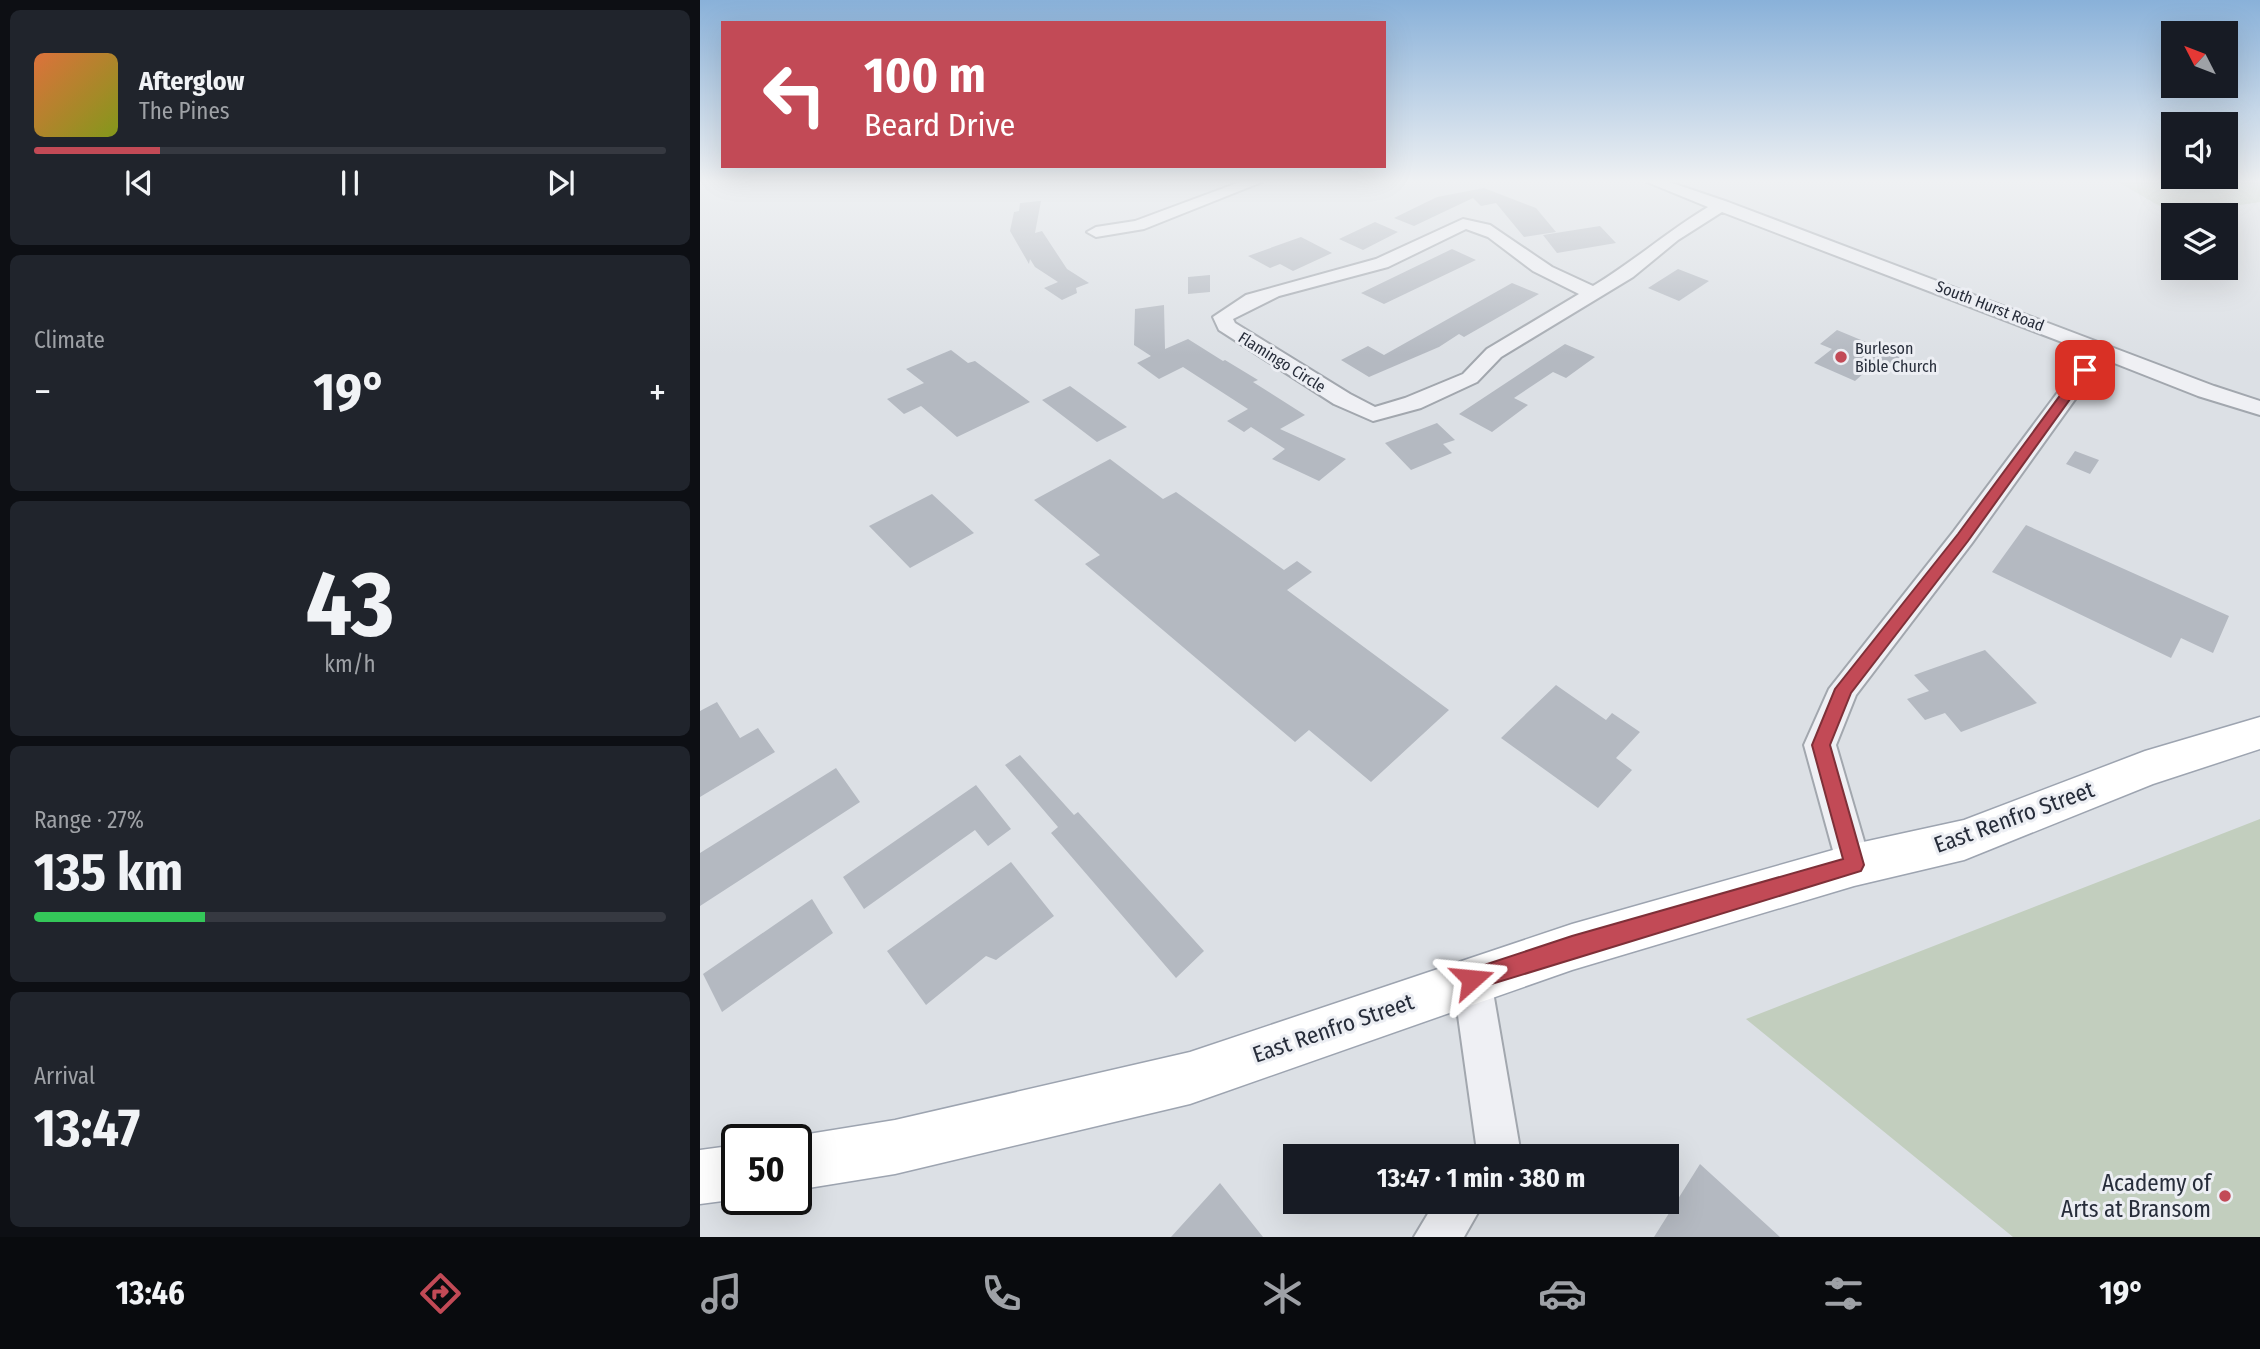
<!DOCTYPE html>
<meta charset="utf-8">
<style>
body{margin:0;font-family:"Fira Sans Condensed",sans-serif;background:#20242c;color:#f1f3f6;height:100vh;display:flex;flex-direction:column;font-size:26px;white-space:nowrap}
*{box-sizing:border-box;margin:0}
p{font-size:23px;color:#9ea1a6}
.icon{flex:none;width:38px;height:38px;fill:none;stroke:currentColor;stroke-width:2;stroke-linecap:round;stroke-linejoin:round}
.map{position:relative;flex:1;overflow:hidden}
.side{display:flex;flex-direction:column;gap:10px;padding:10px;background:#0d0f14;width:700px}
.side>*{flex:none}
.banner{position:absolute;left:21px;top:21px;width:665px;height:147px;border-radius:0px;box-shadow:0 7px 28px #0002;background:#c24a56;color:#fff;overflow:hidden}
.needle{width:46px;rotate:312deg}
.controls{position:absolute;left:1461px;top:21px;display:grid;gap:14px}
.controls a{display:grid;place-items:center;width:77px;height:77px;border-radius:0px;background:#171b24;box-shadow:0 7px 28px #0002;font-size:35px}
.speed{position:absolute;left:21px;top:1124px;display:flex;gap:14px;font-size:35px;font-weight:700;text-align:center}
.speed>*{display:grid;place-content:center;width:91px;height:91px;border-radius:50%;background:#171b24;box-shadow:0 7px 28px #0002;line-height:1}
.speed .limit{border:4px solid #111;border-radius:10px;background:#fff;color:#111}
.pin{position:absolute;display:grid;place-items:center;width:60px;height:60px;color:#fff;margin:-30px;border-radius:14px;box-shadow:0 4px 10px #0006}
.me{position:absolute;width:77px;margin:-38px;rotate:72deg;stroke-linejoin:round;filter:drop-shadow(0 0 5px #0008)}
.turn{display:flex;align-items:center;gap:24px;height:147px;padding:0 28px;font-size:32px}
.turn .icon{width:91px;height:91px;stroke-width:2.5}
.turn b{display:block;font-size:49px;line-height:60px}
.big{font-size:52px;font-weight:700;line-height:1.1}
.side .tile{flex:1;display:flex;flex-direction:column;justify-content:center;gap:10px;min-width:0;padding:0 24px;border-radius:10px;background:#20242c}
.side .dial{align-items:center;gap:0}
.dial b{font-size:91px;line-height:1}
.song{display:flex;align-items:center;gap:21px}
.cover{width:84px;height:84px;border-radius:10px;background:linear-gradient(135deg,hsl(20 70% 55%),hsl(70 70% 35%))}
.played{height:7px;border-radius:4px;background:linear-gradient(90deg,#c24a56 20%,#363941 20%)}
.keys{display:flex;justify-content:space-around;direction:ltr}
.heat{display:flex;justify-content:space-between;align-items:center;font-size:38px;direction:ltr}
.charge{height:10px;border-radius:5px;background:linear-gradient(90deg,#34c759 27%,#363941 0)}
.trip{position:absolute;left:583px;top:1144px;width:396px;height:70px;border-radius:0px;background:#171b24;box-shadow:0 7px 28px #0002;font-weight:700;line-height:70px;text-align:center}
.tabs{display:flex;height:112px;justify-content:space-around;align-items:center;background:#090b0e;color:#9ea1a6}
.tabs .icon{width:49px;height:49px}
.tabs .current{color:#c24a56}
.tabs b{font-size:32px;color:#f1f3f6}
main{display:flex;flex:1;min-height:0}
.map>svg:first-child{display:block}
.green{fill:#c2cebe}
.building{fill:#b4b9c1}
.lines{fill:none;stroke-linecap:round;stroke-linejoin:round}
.minor-casing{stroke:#a2a7ae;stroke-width:4}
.major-casing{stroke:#9da4b0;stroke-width:3}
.minor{fill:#eff0f4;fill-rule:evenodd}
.major{fill:#fff;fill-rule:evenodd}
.route{fill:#c24a56;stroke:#7e3038;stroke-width:2}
.poi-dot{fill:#c24a56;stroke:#eceef3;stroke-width:2.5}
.labels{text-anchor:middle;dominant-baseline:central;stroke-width:6;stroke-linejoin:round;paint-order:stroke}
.far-street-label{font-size:16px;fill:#272d3a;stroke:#eceef3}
.far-poi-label{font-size:16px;fill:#272d3a;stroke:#eceef3;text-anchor:start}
.near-street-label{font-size:23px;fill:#272d3a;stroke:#eceef3}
.near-poi-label{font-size:23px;fill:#272d3a;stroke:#eceef3;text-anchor:end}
</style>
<main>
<section class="side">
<div class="tile">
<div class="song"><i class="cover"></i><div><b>Afterglow</b><p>The Pines</p></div></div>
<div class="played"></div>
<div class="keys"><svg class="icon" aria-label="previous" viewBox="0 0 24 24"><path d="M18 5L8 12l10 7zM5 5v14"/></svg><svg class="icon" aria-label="pause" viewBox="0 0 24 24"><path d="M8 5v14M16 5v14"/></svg><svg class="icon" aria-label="next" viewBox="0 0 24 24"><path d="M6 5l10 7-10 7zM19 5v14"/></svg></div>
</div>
<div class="tile"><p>Climate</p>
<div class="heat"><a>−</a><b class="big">19°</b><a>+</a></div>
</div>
<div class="tile dial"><b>43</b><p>km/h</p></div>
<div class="tile"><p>Range · 27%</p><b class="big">135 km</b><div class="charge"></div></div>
<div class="tile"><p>Arrival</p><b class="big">13:47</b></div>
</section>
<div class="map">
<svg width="1560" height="1237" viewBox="0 0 1560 1237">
<rect width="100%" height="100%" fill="#dce0e5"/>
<path class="green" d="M1418,182H1560V202L1475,215Z
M1560,819V1237H1313L1046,1019Z"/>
<path class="building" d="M784,188L836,208L856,232L824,237L796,203L781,206L773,198L714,226L694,218L737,197Z
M341,201L335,233L342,231L367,269L389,283L376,288L377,293L362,300L344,288L358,282L335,267L330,259L329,264L310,231L314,212L319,211L320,203Z
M675,222L698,232L663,250L639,239Z
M900,226L916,243L857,253L843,235Z
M601,237L632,253L593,271L580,264L570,268L548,256Z
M752,249L776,260L684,304L661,293Z
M978,269L1009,281L979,301L948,288Z
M510,275V292L488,294V277Z
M812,283L839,294L764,337L759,334L739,347L669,377L641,360L668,346L684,355Z
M464,305L465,349L488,339L523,361L525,360L558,380L553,382L605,415L580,429L646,459L619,481L572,459L585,449L551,427L544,432L527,421L548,409L483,367L459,379L437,363L451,356L434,345L435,309Z
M1137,330L1202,357L1187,370L1173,365L1155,381L1114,363L1132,349L1120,344Z
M865,344L895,357L866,378L853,372L814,398L828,405L792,432L759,414Z
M251,350L268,363L275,361L330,402L257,437L221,406L204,414L187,399L224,383L206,369Z
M370,386L427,427L397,442L342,400Z
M737,423L755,440L743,444L752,453L711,470L685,443Z
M1375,451L1399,460L1390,474L1366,464Z
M410,459L463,499L476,492L584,570L597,561L612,572L587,590L749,710L671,782L609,730L595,742L385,564L400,555L334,500Z
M232,494L274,533L210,568L169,526Z
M1326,525L1529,616L1513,653L1481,638L1471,658L1292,572Z
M1285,650L1337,703L1261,732L1245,713L1225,720L1207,699L1229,691L1214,675Z
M856,685L906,720L912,713L940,732L916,758L932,770L898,808L801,738Z
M17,702L40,738L58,728L75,752L0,797V711Z
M320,755L374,815L378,812L504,951L476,978L351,833L358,827L305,765Z
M136,768L160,802L0,906V853Z
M276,785L311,829L288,846L275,830L164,909L143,877Z
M311,862L354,916L296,960L286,956L226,1005L187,951Z
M112,899L133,933L22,1012L3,974Z
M1000,1164L1080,1237H954Z
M520,1183L563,1237H471Z"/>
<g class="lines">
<g class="minor-casing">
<path id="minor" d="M540,182H562L444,229L396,237L387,232L396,227L435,221Z
M947,182H969L1028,202L1514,386L1560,401V415L1498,396L1404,359L1272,543L1156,695L1136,745L1171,865L1166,877L1154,881L1142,877L1137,865L1104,745L1129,689L1254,531L1388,352L1022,212L978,240L933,277L801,357L777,382L721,408L673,421L634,404L519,330L513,317L546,295L676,259L763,219L790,225L852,267L893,286C933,262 968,231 1008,207ZM766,229L788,237L833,271L879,294L787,349L763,374L705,398L675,407L650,394L535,323L533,319L579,296L688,267Z
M772,961L786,966L791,980L820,1149L816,1157H770L776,1144L753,980L758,966Z
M735,1202H784L764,1237H714Z"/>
</g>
<g class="major-casing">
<path id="major" d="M1560,717V749L1453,784L1264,860L1154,886L872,970L490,1104L195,1174L96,1190V1139H88L96,1136L195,1120L490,1052L872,924L1154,844L1264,820L1445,751Z
M37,1145L38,1199L0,1204V1150Z"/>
</g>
<use href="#minor" class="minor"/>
<use href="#major" class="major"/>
</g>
<linearGradient id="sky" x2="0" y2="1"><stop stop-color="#89b1d9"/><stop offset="0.51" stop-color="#eff1f3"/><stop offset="1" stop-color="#eff1f3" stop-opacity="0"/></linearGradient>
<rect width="1560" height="355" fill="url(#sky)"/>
<path class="route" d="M1381,367L1391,370L1268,541L1151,693L1130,745L1164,865L1161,871L772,990L764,987L761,979L764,972L772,969L872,936L1143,859L1112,745L1135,689L1258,534Z"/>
<g class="poi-dot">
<circle cx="1141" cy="357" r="7"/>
<circle cx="1525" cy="1196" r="7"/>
</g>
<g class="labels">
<g class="far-street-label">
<text transform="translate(1290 306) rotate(21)">South Hurst Road</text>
<text transform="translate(582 362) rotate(32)">Flamingo Circle</text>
</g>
<g class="far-poi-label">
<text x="1155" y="348">Burleson<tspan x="1155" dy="18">Bible Church</tspan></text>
</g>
<g class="near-street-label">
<text transform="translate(1314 817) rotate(-20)">East Renfro Street</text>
<text transform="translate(633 1028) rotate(-19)">East Renfro Street</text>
</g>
<g class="near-poi-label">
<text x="1511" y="1183">Academy of<tspan x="1511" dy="26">Arts at Bransom</tspan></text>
</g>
</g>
</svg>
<div class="controls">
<a><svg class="needle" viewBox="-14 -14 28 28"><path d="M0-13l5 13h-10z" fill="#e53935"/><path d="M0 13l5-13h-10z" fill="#9ea1a6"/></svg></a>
<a><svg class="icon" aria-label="sound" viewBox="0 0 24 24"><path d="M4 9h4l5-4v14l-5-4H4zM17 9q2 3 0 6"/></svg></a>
<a><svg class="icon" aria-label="layers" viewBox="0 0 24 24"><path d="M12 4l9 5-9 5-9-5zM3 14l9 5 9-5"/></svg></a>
</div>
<div class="speed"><div class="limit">50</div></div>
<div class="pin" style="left:1385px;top:370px;background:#d93025"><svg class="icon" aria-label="arrive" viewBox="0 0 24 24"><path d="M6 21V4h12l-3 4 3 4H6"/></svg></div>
<svg class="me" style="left:772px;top:979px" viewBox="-20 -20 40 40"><path d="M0-17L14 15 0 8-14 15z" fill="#c24a56" stroke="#fff" stroke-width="4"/></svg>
<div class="trip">13:47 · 1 min · 380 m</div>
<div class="banner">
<div class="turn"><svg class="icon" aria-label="left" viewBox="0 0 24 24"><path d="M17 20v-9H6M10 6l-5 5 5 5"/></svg><div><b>100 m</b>Beard Drive</div></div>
</div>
</div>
</main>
<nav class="tabs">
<b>13:46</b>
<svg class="icon current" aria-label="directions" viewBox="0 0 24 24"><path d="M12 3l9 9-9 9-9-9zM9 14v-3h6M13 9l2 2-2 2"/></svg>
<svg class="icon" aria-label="music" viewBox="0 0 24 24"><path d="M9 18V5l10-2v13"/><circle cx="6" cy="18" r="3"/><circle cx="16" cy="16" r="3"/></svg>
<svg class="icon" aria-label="phone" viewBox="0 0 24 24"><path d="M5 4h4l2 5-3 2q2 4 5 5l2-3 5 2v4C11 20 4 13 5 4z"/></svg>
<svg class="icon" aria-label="climate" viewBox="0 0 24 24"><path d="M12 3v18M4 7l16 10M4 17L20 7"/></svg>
<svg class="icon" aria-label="car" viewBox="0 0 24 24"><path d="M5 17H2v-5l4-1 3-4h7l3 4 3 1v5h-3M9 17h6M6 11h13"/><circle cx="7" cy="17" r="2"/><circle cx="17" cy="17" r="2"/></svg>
<svg class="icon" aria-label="filters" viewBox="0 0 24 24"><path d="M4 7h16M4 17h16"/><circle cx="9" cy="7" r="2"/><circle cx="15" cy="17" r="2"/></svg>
<b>19°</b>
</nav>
